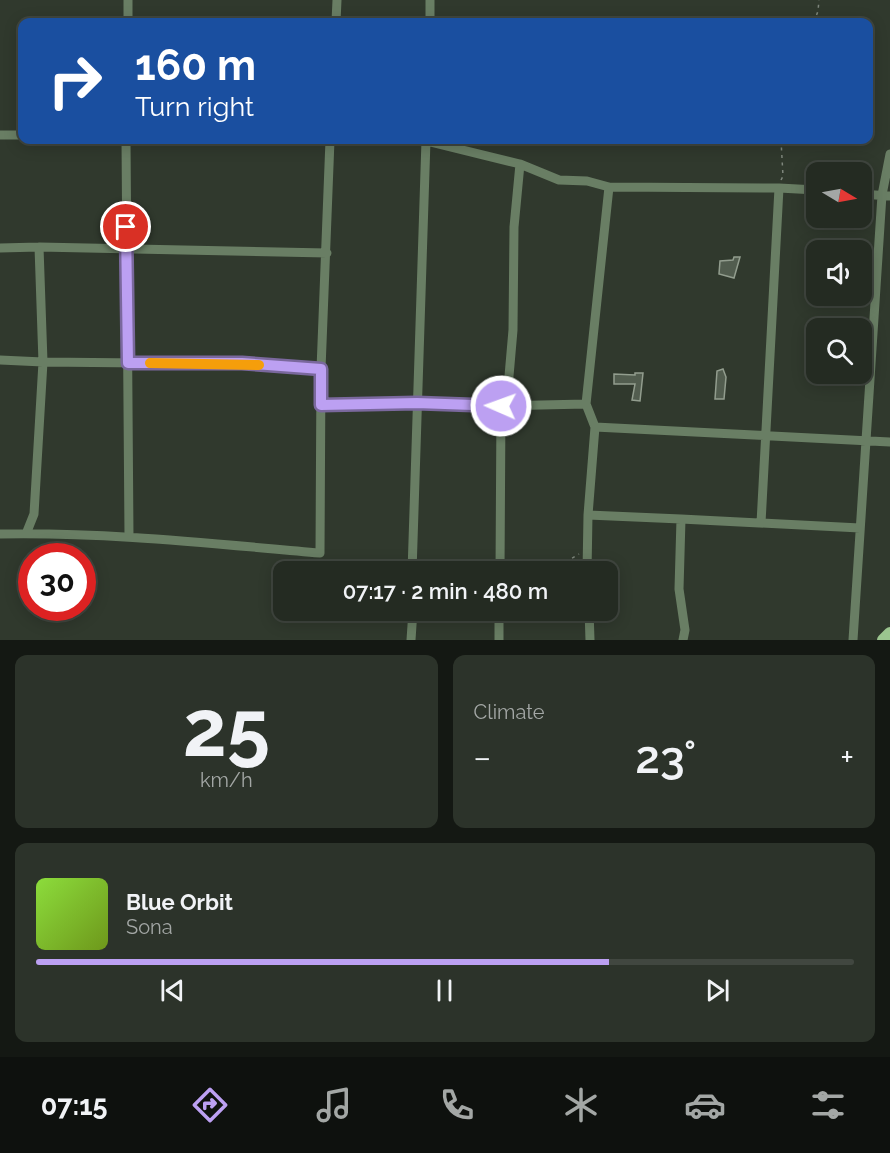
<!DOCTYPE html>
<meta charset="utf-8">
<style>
body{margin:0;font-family:Raleway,sans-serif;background:#2c332a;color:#f1f3f6;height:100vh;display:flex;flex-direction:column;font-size:22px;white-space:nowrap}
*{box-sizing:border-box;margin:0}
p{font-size:20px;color:#a3a7a5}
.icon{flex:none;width:33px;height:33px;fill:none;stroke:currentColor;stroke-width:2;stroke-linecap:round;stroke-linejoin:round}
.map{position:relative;height:640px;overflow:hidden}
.side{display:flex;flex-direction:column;gap:15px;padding:15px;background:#141813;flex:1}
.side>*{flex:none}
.guide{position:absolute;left:18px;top:18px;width:855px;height:126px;border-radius:12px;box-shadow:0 3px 15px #0003,0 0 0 2px #414740;background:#1a4fa0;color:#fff;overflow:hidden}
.needle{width:39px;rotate:100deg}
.tools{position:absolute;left:806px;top:162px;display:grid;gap:12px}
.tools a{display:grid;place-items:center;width:66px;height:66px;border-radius:12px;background:#242b22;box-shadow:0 3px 15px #0003,0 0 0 2px #414740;font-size:30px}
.speed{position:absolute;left:18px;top:543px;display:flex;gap:12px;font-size:30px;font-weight:700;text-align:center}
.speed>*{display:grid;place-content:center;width:78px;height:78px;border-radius:50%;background:#242b22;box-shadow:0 3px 15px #0003,0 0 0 2px #414740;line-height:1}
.speed .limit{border:9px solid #d22;background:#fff;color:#111}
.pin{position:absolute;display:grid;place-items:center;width:51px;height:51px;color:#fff;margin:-26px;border:3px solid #fff;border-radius:50%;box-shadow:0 2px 6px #0007}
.me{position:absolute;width:66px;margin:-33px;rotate:272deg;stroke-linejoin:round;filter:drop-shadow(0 0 4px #0008)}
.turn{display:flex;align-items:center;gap:21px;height:126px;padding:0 18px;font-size:27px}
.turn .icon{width:78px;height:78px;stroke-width:2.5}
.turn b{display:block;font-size:42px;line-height:51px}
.big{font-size:45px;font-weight:600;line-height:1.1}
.side .card{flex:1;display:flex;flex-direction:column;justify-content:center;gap:9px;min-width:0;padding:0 21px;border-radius:12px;background:#2c332a}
.side .dial{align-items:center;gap:0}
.dial b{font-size:78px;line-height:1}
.song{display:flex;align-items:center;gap:18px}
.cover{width:72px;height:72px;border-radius:9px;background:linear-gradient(135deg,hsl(90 70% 55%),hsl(80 70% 35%))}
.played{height:6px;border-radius:3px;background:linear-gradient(90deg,#bca0f2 70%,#414740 70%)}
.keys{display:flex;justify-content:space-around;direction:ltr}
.heat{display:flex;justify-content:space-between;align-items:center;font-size:33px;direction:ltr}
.side .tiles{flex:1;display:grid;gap:15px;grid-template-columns:1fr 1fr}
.card:last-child{grid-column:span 2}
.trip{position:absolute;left:273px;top:561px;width:345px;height:60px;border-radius:12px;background:#242b22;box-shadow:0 3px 15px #0003,0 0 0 2px #414740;font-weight:600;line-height:60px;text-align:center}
.tab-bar{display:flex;height:96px;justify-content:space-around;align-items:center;background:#0e110e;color:#a3a7a5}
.tab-bar .icon{width:42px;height:42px}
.tab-bar .on{color:#bca0f2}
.tab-bar b{font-size:27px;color:#f1f3f6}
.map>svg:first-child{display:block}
.building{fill:#525d4f;stroke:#929d8e;stroke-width:1.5}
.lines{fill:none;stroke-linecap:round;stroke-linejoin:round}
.path{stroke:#7e867c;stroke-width:1.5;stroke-dasharray:3 4.5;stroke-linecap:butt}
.minor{stroke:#697e64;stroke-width:9}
.major{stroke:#9bc58f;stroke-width:12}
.route-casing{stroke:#7a689d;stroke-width:15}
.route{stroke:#bca0f2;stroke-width:10}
.slow{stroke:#f59e0b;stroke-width:10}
</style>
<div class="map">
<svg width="890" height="640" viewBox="0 0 890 640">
<rect width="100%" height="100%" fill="#30392d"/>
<path class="building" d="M734,257H740L734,278L719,274L720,261L733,260Z
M723,369L726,377L724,399H715L717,371Z
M635,373H643L640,401L632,400L635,384H614V374L635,375Z"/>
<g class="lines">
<path class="path" d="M814,22L818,11L819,0
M781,140L783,176L781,180
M515,572L523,566L569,560L579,554"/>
<path class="minor" d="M128,22V0
M336,22L337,0
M430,22V0
M0,135H22
M126,140L129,537
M391,140L426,141L520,164L559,180L587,181L609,187L779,188L816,190
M861,194L890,196
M0,248L39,247L327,253
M0,360L43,362L242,364L321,369
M321,405L417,403L501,406L586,404
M595,427L890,442
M588,515L681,519L679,589L685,630L683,640
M681,519L860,528
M761,523L779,188
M0,534C107,532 214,544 320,553L321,369L330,140
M26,534L34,514L43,362L39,247
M412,572L426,140
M500,572L501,406L509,376L513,330L514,227L520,164
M587,572L588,515L595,427L586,404L609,187
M589,610L590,640
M411,640L413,610
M499,640V610
M853,640L882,195L890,154"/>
<path class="major" d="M883,640L890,633"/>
</g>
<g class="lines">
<g class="route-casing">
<path id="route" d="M126,227L128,363H242L321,369V405L417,403L501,406"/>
</g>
<use href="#route" class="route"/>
<path class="slow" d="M150,363L259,365"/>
</g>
</svg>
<div class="tools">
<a><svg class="needle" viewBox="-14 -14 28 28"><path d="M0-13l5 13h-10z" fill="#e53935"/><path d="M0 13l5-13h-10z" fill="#a3a7a5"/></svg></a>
<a><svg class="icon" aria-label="sound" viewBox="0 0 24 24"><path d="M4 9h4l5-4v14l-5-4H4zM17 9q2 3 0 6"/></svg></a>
<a><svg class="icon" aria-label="search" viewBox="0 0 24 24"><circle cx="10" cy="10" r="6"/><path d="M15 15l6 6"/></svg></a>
</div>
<div class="speed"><div class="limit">30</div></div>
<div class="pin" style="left:126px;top:227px;background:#d93025"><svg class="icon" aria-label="arrive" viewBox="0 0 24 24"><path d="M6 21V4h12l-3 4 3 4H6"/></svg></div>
<svg class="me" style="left:501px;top:406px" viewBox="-20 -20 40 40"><circle r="17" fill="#bca0f2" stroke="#fff" stroke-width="3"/><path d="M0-11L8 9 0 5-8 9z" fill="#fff"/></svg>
<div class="trip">07:17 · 2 min · 480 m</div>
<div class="guide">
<div class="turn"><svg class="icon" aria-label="right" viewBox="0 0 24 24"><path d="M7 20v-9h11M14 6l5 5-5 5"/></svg><div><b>160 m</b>Turn right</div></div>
</div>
</div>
<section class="side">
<div class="tiles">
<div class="card dial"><b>25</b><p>km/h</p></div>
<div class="card"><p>Climate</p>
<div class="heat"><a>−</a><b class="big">23°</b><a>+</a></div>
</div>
<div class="card">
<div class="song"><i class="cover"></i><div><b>Blue Orbit</b><p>Sona</p></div></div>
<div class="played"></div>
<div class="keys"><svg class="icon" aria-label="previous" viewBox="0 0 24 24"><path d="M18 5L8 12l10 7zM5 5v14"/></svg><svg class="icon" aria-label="pause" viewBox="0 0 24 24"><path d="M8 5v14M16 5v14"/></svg><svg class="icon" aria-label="next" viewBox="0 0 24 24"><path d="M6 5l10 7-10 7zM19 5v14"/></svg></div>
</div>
</div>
</section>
<nav class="tab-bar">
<b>07:15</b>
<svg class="icon on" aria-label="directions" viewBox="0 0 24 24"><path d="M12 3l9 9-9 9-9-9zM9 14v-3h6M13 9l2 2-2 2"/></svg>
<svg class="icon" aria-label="music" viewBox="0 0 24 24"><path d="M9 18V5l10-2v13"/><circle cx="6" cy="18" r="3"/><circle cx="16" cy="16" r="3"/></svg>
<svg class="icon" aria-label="phone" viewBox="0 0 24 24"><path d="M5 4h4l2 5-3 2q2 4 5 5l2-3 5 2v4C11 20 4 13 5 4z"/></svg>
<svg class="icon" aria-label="climate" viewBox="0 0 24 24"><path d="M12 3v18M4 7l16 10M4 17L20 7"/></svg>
<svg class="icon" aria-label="car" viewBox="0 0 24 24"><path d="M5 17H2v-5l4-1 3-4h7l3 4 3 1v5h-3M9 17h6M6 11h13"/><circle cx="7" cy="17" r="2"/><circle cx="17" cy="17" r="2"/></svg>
<svg class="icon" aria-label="filters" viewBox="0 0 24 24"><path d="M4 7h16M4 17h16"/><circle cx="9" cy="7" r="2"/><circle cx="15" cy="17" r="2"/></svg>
</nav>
